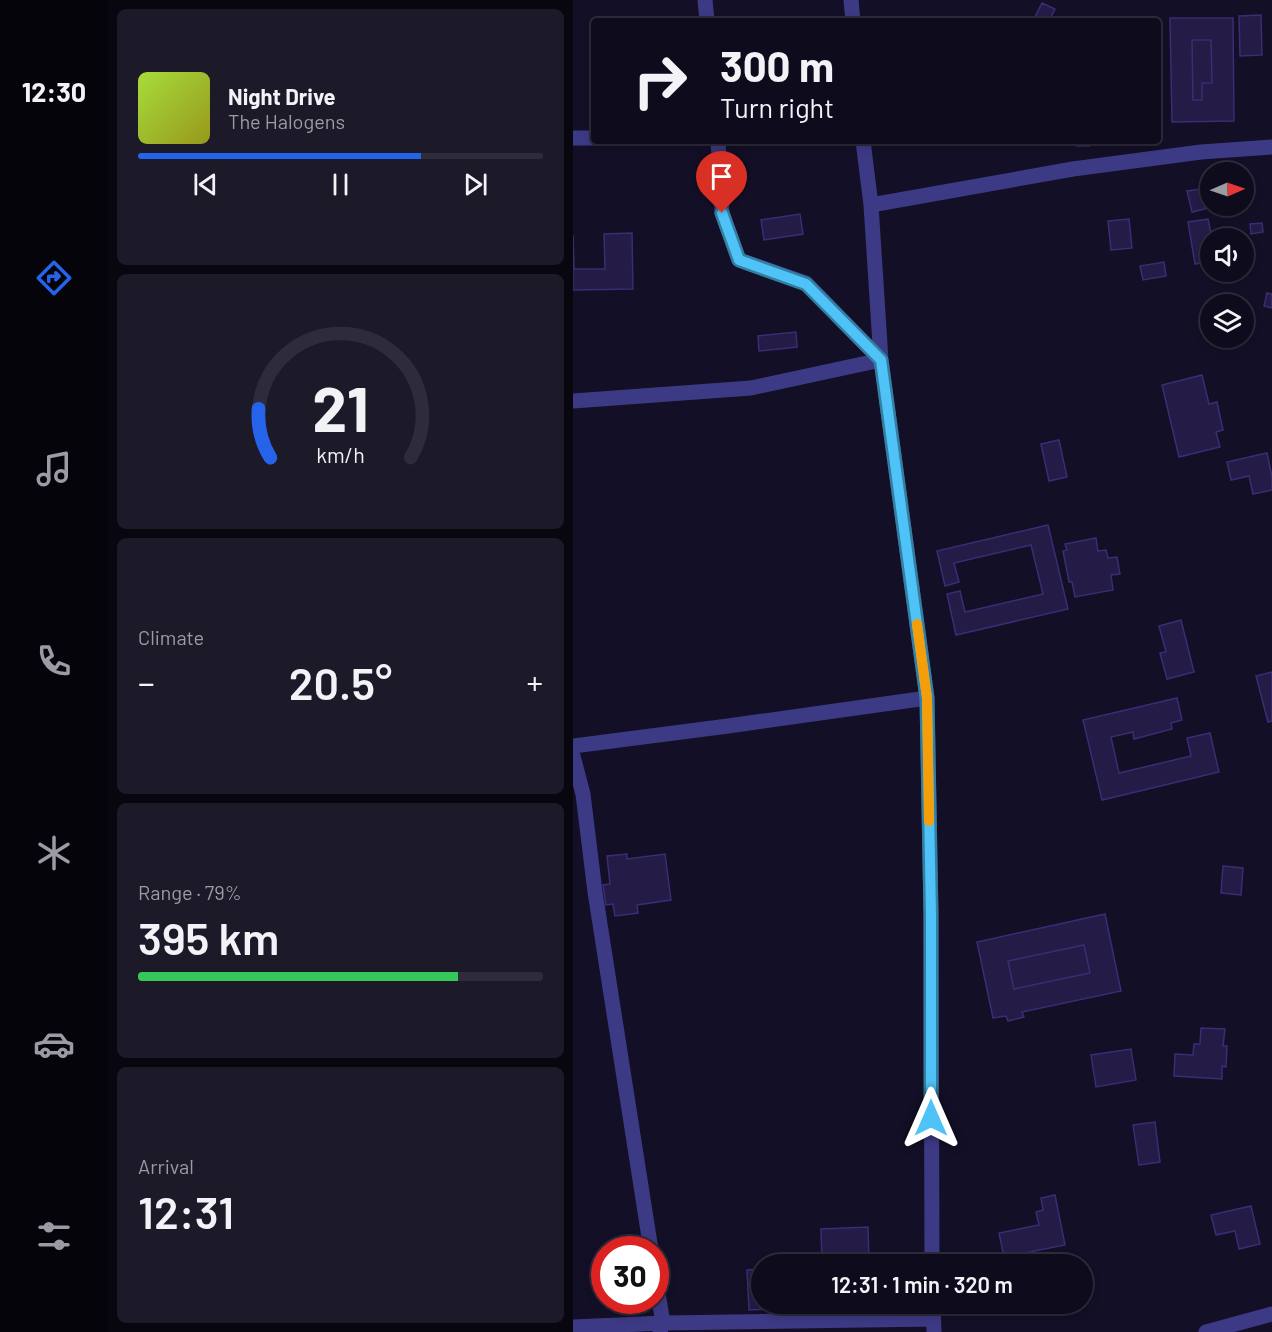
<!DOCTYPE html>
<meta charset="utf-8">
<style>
body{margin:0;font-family:Barlow,sans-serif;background:#1c1929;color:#f1f3f6;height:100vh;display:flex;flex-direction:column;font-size:22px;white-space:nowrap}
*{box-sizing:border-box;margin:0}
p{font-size:20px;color:#9b9ba3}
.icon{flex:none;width:33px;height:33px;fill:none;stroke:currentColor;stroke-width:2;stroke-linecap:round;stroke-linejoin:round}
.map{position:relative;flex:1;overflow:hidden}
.sheet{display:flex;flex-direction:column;gap:9px;padding:9px;background:#08060f;width:465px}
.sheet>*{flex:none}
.guide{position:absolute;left:18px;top:18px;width:570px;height:126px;border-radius:6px;box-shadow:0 3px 9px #0003,0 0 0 2px #2e2b3b;background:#0e0b1c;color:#f1f3f6;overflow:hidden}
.needle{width:39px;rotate:88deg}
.fabs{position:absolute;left:627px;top:162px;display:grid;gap:12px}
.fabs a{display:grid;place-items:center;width:54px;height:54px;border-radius:50%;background:#0e0b1c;box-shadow:0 3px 9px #0003,0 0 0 2px #2e2b3b;font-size:30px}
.speed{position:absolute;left:18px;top:1236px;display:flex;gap:12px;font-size:30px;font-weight:700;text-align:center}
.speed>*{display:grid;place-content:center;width:78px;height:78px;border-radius:50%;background:#0e0b1c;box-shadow:0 3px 9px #0003,0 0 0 2px #2e2b3b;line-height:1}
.speed .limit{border:9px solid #d22;background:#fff;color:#111}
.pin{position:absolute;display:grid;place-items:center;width:51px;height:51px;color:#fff;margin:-62px -26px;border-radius:50% 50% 50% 0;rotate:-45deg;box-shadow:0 0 6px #0007}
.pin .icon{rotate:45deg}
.me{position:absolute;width:66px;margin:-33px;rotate:0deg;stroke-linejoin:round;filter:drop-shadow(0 0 4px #0008)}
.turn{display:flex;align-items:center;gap:21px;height:126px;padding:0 30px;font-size:27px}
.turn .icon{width:78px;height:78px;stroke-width:2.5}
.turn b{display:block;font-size:42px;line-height:51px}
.big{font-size:45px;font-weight:600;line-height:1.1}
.sheet .card{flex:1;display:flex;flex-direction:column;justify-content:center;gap:9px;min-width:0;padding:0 21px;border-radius:9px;background:#1c1929}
.sheet .dial{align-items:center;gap:0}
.dial svg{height:156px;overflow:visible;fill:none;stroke:#2e2b3b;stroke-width:7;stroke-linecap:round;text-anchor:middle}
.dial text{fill:#f1f3f6;stroke:none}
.song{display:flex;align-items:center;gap:18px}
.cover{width:72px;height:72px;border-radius:9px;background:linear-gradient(135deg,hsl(80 70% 55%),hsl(60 70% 35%))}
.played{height:6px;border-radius:3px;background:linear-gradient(90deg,#2563eb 70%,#2e2b3b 70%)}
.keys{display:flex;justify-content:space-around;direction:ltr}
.heat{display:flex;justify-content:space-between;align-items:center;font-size:33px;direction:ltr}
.charge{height:9px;border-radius:4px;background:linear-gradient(90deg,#34c759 79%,#2e2b3b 0)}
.trip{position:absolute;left:178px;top:1254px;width:342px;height:60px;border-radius:30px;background:#0e0b1c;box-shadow:0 3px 9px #0003,0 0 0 2px #2e2b3b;font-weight:600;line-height:60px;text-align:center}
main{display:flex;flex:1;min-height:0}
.tab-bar{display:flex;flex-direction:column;width:108px;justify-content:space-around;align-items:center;background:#06040b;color:#9b9ba3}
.tab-bar .icon{width:42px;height:42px}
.tab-bar .selected{color:#2563eb}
.tab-bar b{font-size:27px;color:#f1f3f6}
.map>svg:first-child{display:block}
.building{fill:#241b47;stroke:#3b2d73;stroke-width:1.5;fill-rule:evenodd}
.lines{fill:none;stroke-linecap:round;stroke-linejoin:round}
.minor{stroke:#3d3a85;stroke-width:15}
.route-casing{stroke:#337fa1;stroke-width:15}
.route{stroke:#4fc3f7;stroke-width:10}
.slow{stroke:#f59e0b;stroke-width:10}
</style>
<main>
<nav class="tab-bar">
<b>12:30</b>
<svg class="icon selected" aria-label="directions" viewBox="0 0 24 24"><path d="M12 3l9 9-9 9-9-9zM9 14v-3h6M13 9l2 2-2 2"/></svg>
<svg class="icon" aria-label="music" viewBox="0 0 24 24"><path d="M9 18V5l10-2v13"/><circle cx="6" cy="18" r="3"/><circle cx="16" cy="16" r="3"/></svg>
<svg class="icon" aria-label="phone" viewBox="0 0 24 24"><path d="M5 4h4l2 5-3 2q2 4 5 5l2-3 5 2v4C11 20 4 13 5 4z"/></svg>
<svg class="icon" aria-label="climate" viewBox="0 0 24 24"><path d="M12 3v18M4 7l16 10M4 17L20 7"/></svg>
<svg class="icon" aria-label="car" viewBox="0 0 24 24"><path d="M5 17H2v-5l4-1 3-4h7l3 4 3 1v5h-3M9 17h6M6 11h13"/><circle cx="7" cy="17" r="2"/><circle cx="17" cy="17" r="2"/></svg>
<svg class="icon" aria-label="filters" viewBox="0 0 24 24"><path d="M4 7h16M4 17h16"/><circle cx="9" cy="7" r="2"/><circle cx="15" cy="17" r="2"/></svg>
</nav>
<section class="sheet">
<div class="card">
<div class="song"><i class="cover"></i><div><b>Night Drive</b><p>The Halogens</p></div></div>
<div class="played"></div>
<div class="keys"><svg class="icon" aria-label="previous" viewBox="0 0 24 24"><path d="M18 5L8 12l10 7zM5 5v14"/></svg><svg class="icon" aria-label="pause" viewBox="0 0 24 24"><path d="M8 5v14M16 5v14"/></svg><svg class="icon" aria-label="next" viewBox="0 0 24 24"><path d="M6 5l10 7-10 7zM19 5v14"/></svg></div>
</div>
<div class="card dial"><svg viewBox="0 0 100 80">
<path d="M14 69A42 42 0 1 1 86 69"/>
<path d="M14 69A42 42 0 0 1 8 44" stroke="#2563eb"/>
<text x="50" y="56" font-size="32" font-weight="700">21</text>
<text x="50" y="72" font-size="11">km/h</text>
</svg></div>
<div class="card"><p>Climate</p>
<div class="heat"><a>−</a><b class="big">20.5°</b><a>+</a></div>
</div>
<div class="card"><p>Range · 79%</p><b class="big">395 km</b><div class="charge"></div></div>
<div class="card"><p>Arrival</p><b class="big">12:31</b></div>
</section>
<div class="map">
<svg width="699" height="1332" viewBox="0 0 699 1332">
<rect width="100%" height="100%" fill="#130f26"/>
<path class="building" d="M469,3L482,9L476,21H460Z
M688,15L689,55L667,56L666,16Z
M597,18H660L661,121L599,122ZM619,40H638L639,83H629V100H620Z
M619,40H638L639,83H629V100H620Z
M504,141H516V146H504Z
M628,189L632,209L619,212L614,191Z
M227,214L230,234L191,240L188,220Z
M556,219L559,248L538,250L535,221Z
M635,219L639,238L638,261L622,264L615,222Z
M689,223L690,232L678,234L677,224Z
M59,233L60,289L0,290V235L1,269H32L31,234Z
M591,262L593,276L570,280L567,266Z
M694,293L699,294V308L691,306Z
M223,332L224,347L186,351L185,336Z
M629,375L636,404L644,402L650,430L643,432L647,447L606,457L589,385Z
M486,440L494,477L476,481L468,444Z
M694,453L699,477V490L680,494L676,476L658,480L654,462Z
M475,525L495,609L383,635L374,594L387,591L392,612L470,594L458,545L381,563L386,582L372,586L364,551Z
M523,538L525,551L533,550L535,558L544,557L547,574L538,575L540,590L502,597L499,582H496L490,551L494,550L492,544Z
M608,620L621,672L594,679L587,653L593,652L586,626Z
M699,672V721L695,722L683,676Z
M604,698L609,720L598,723L599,729L561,739L560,732L538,737L546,773L618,756L614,738L637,733L646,772L529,800L510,720Z
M54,854V859L92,854L98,900L64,905L65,913L42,916L40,904L33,905L30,885L37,884L34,856Z
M650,866L670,868L668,895L648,893Z
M532,914L548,991L449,1012L451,1017L435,1021L433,1016L420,1018L404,942ZM511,945L517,973L441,989L435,961Z
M511,945L517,973L441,989L435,961Z
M628,1028L652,1029L650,1046H654L653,1067L649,1066V1079L601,1076L602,1054L620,1055L621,1044H627Z
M558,1049L563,1080L523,1087L518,1055Z
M582,1122L587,1162L566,1165L560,1125Z
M482,1195L492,1245L431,1257L426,1233L466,1225L463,1212L470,1210L468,1198Z
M678,1206L687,1244L666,1249L662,1231L643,1235L638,1215Z
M295,1227L296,1261H290V1264H249L248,1229Z
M189,1269V1304H198V1309L176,1310L174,1270Z"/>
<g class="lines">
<path class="minor" d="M132,0L134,21
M278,0L280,21
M0,138H21
M145,141L149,213L166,260L233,283L308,360
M290,141L298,205L308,360L354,698L358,915L359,1264
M298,205L500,169L628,152L699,147
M0,401L178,388L308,360
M0,746L155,726L354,698
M0,756L10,794L22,892L78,1250
M82,1276L90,1323L87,1332
M360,1304L361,1332
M0,1327L90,1323L360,1319
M633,1332L699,1314"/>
</g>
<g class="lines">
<g class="route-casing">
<path id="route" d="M149,213L166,260L233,284L308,360L354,698L358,915V1118"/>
</g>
<use href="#route" class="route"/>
<path class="slow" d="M344,624L354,698L356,821"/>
</g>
</svg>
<div class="fabs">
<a><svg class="needle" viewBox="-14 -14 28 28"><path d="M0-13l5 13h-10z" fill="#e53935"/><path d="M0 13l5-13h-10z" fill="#9b9ba3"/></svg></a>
<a><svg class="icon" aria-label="sound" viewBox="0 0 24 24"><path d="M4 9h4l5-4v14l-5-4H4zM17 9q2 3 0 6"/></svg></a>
<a><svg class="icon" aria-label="layers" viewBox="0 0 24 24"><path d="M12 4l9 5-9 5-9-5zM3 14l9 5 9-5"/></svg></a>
</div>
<div class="speed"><div class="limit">30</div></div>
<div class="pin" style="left:149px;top:213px;background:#d93025"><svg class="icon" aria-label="arrive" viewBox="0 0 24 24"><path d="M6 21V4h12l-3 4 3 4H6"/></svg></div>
<svg class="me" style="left:358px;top:1118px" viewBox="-20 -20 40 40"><path d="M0-17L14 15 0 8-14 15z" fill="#4fc3f7" stroke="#fff" stroke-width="4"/></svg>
<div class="trip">12:31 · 1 min · 320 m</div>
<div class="guide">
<div class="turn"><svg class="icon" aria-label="right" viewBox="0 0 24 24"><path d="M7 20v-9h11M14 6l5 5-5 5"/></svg><div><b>300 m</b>Turn right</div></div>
</div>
</div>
</main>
